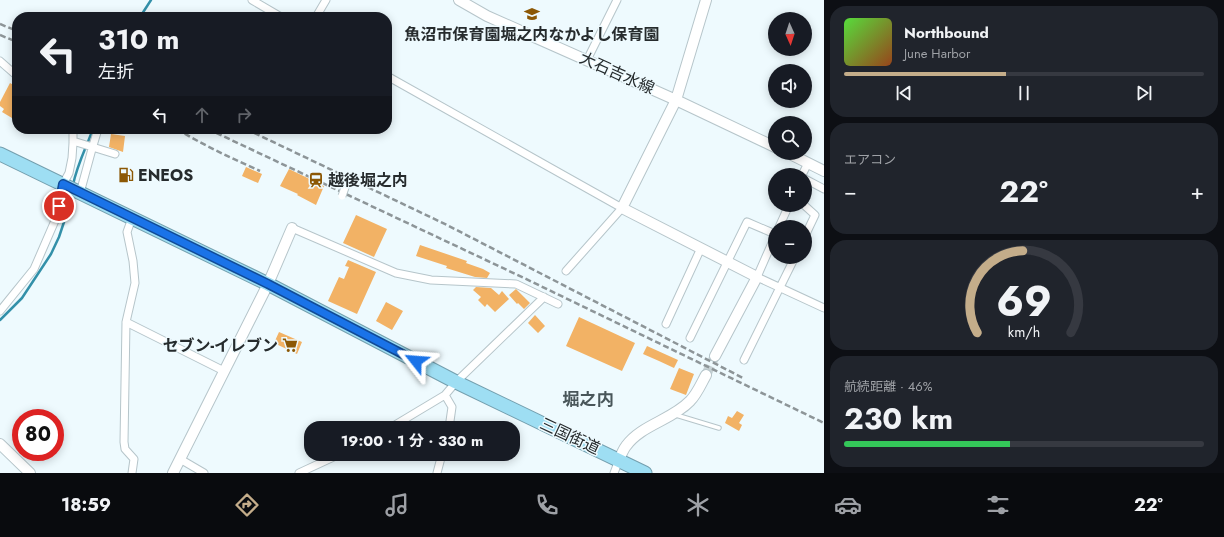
<!DOCTYPE html>
<html lang="ja">
<meta charset="utf-8">
<style>
body{margin:0;font-family:Jost,"Noto Sans JP",sans-serif;background:#20242c;color:#f1f3f6;height:100vh;display:flex;flex-direction:column;font-size:15px;white-space:nowrap}
*{box-sizing:border-box;margin:0}
p{font-size:13px;color:#9ea1a6}
.icon{flex:none;width:22px;height:22px;fill:none;stroke:currentColor;stroke-width:2;stroke-linecap:round;stroke-linejoin:round}
.map{position:relative;flex:1;overflow:hidden}
.sheet{display:flex;flex-direction:column;gap:6px;padding:6px;background:#0d0f14;width:400px}
.sheet>*{flex:none}
.banner{position:absolute;left:12px;top:12px;width:380px;height:122px;border-radius:16px;box-shadow:0 2px 10px #0003;background:#171b24;color:#f1f3f6;overflow:hidden}
.needle{width:26px;rotate:177deg}
.buttons{position:absolute;left:768px;top:12px;display:grid;gap:8px}
.buttons a{display:grid;place-items:center;width:44px;height:44px;border-radius:50%;background:#171b24;box-shadow:0 2px 10px #0003;font-size:20px}
.speed{position:absolute;left:12px;top:409px;display:flex;gap:8px;font-size:20px;font-weight:700;text-align:center}
.speed>*{display:grid;place-content:center;width:52px;height:52px;border-radius:50%;background:#171b24;box-shadow:0 2px 10px #0003;line-height:1}
.speed .limit{border:6px solid #d22;background:#fff;color:#111}
.pin{position:absolute;display:grid;place-items:center;width:34px;height:34px;color:#fff;margin:-17px;border:2px solid #fff;border-radius:50%;box-shadow:0 1px 4px #0007}
.me{position:absolute;width:44px;margin:-22px;rotate:298deg;stroke-linejoin:round;filter:drop-shadow(0 0 3px #0008)}
.turn{display:flex;align-items:center;gap:14px;height:84px;padding:0 20px;font-size:18px}
.turn .icon{width:52px;height:52px;stroke-width:2.5}
.turn b{display:block;font-size:28px;line-height:34px}
.lanes{display:flex;align-items:center;height:38px;padding:0 20px;background:#0003;justify-content:center;gap:20px;direction:ltr}
.lanes .off{opacity:.35}
.big{font-size:30px;font-weight:700;line-height:1.1}
.sheet .card{flex:1;display:flex;flex-direction:column;justify-content:center;gap:6px;min-width:0;padding:0 14px;border-radius:16px;background:#20242c}
.sheet .dial{align-items:center;gap:0}
.dial svg{height:104px;overflow:visible;fill:none;stroke:#363941;stroke-width:7;stroke-linecap:round;text-anchor:middle}
.dial text{fill:#f1f3f6;stroke:none}
.song{display:flex;align-items:center;gap:12px}
.cover{width:48px;height:48px;border-radius:6px;background:linear-gradient(135deg,hsl(110 70% 55%),hsl(20 70% 35%))}
.played{height:4px;border-radius:2px;background:linear-gradient(90deg,#c4ad8a 45%,#363941 45%)}
.keys{display:flex;justify-content:space-around;direction:ltr}
.heat{display:flex;justify-content:space-between;align-items:center;font-size:22px;direction:ltr}
.charge{height:6px;border-radius:3px;background:linear-gradient(90deg,#34c759 46%,#363941 0)}
.trip{position:absolute;left:304px;top:421px;width:216px;height:40px;border-radius:16px;background:#171b24;box-shadow:0 2px 10px #0003;font-weight:700;line-height:40px;text-align:center}
.tabs{display:flex;height:64px;justify-content:space-around;align-items:center;background:#090b0e;color:#9ea1a6}
.tabs .icon{width:28px;height:28px}
.tabs .on{color:#c4ad8a}
.tabs b{font-size:18px;color:#f1f3f6}
main{display:flex;flex:1;min-height:0}
.map>svg:first-child{display:block}
.lines{fill:none;stroke-linecap:round;stroke-linejoin:round}
.stream{stroke:#3390a9;stroke-width:2.5}
.building{fill:#f2b265}
.secondary-tunnel{stroke:#c6d1d4;stroke-width:10;stroke-dasharray:10 5;stroke-linecap:butt}
.lane-casing{stroke:#b6c5ca;stroke-width:5.5}
.street-casing{stroke:#b6c5ca;stroke-width:9}
.secondary-casing{stroke:#b6c5ca;stroke-width:12}
.highway-casing{stroke:#749fae;stroke-width:15}
.lane{stroke:#fff;stroke-width:3.5}
.street{stroke:#fff;stroke-width:7}
.secondary{stroke:#fff;stroke-width:10}
.highway{stroke:#9edef3;stroke-width:13}
.rail{stroke:#8d9598;stroke-width:2.5;stroke-dasharray:6 3;stroke-linecap:butt}
.street-bridge-casing{stroke:#b6c5ca;stroke-width:9;stroke-linecap:butt}
.street-bridge{stroke:#fff;stroke-width:7}
.route-casing{stroke:#114b97;stroke-width:10}
.route{stroke:#1a73e8;stroke-width:7}
.labels{text-anchor:middle;dominant-baseline:central;stroke-width:3;stroke-linejoin:round;paint-order:stroke}
.poi-label{font-size:16px;font-weight:bold;fill:#262b2d;stroke:#eefafe;text-anchor:start}
.street-label{font-size:16px;fill:#262b2d;stroke:#eefafe}
.neighbourhood-label{font-size:17px;font-weight:bold;fill:#49565a;stroke:#eefafe}
</style>
<main>
<div class="map">
<svg width="824" height="473" viewBox="0 0 824 473">
<rect width="100%" height="100%" fill="#eefafe"/>
<g class="lines">
<path class="stream" d="M140,17L151,0
M73,185C77,165 86,148 93,129
M0,320L22,298L51,254L59,237L67,213L71,194"/>
</g>
<path class="building" d="M10,83L17,87V108L12,118L2,112L4,109L0,106V102Z
M111,134L125,136L123,152L109,147Z
M246,167L262,174L258,183L242,176Z
M289,169L324,186L316,205L297,195L298,194L280,186Z
M356,215L387,229L374,257L343,243Z
M420,245L467,261L466,263L483,269L490,273L487,278L475,277L446,268L447,266L416,256Z
M348,260L376,272L357,314L328,301L339,277L344,279L349,267L345,266Z
M476,287L491,288L499,295L502,291L509,299L495,312L487,304L485,307L478,300L481,297L473,290Z
M516,289L530,303L524,309L518,303L517,304L509,295Z
M386,302L403,311L392,330L376,321Z
M535,315L545,326L538,333L528,323Z
M579,317L635,343L622,371L566,346Z
M279,332L302,342L297,354L274,343Z
M647,346L678,360L674,368L659,361L643,354Z
M679,368L694,374L686,395L670,389Z
M737,411L744,415L739,423L742,425L739,431L725,423L728,416L732,418Z"/>
<g class="lines">
<path class="secondary-tunnel" d="M706,375L715,356"/>
<g class="lane-casing">
<path id="lane" d="M676,415L719,428"/>
</g>
<g class="street-casing">
<path id="street" d="M252,0L281,17
M316,17L326,0
M587,60L617,0
M0,61L17,76
M387,76L622,208L566,271
M73,141L115,154
M802,175L808,163
M805,179L824,189
M80,193L92,149L98,129
M804,205L815,215L805,236
M779,227L789,205
M292,228L396,273L431,280L516,284L558,304
M775,236L757,277L824,308
M0,311L34,269L57,216L63,184L69,173L72,158L73,143V132L71,129
M126,322L224,371
M666,324L701,248
M690,338L747,222L775,234
M744,360L795,257
M445,395L452,407L449,428
M390,428L445,395L456,382L544,297
M180,459L204,473
M132,473L134,459L125,449L124,442L126,322L135,283L133,261L127,232L132,218
M299,473L340,454
M437,473L442,454
M614,473L619,460"/>
</g>
<g class="secondary-casing">
<path id="secondary" d="M459,0L487,16L676,100L775,147
M706,0L676,100L622,208L757,277L715,356
M788,153L824,171
M0,444L30,473
M619,460C621,455 623,450 626,446C641,425 672,420 690,401C697,394 701,384 706,375
M173,473L268,284L292,228"/>
</g>
<g class="highway-casing">
<path id="highway" d="M0,154L268,284L456,382L645,473"/>
</g>
<use href="#lane" class="lane"/>
<use href="#street" class="street"/>
<use href="#secondary" class="secondary"/>
<use href="#highway" class="highway"/>
<path class="rail" d="M0,24L17,31
M0,35L17,42
M177,129C203,145 231,158 260,171
M208,129L524,278L824,423
M246,129L447,225L743,378"/>
<g class="street-bridge-casing">
<path id="street-bridge" d="M342,196L348,179"/>
</g>
<use href="#street-bridge" class="street-bridge"/>
</g>
<g class="lines">
<g class="route-casing">
<path id="route" d="M59,206L63,184L268,284L416,361"/>
</g>
<use href="#route" class="route"/>
</g>
<defs>
<g id="school-bare" transform="scale(1.2)"><path d="M0-5L7-2L0 1L-7-2ZM-4 1L0 2.5L4 1V4Q0 6-4 4Z" fill="#8c5805" stroke="#eefafe" stroke-width="2.5" paint-order="stroke"/></g>
<g id="fuel-bare" transform="scale(1.2)"><path d="M-5.5-6h7V0h2V4h1.3V-2.5L3-4.5l.8-.8L6-3V5H2.5V1h-1V6h-7ZM-4.2-4.7v3.2H.2V-4.7Z" fill="#8c5805" stroke="#eefafe" stroke-width="2.5" paint-order="stroke"/></g>
<g id="station-bare" transform="scale(1.2)"><path d="M-3-6H3Q5-6 5-4V2Q5 4 3 4L4.5 6H3L1.5 4h-3L-3 6H-4.5L-3 4Q-5 4-5 2V-4Q-5-6-3-6ZM-3.5-4v3h7v-3ZM-3.5 1v1.5H-2V1ZM2 1v1.5H3.5V1Z" fill="#8c5805" stroke="#eefafe" stroke-width="2.5" paint-order="stroke"/></g>
<g id="supermarket-bare" transform="scale(1.2)"><path d="M-6-5.5h2.5l.6 2H6L4.5 2H-2.5L-4.4-4H-6ZM-1.5 3.2a1.3 1.3 0 1 0 .1 0ZM3 3.2a1.3 1.3 0 1 0 .1 0Z" fill="#8c5805" stroke="#eefafe" stroke-width="2.5" paint-order="stroke"/></g>
</defs>
<g fill-rule="evenodd">
<use href="#school-bare" x="532" y="14"/>
<use href="#fuel-bare" x="126" y="175"/>
<use href="#station-bare" x="316" y="180"/>
<use href="#supermarket-bare" x="290" y="345"/>
</g>
<g class="labels">
<g class="poi-label">
<text x="532" y="34" text-anchor="middle">魚沼市保育園堀之内なかよし保育園</text>
<text x="138" y="175">ENEOS</text>
<text x="328" y="180">越後堀之内</text>
<text x="278" y="345" text-anchor="end">セブン-イレブン</text>
</g>
<g class="street-label">
<text transform="translate(617 73) rotate(24)">大石吉水線</text>
<text transform="translate(570 436) rotate(25)">三国街道</text>
</g>
<g class="neighbourhood-label">
<text x="588" y="399">堀之内</text>
</g>
</g>
</svg>
<div class="buttons">
<a><svg class="needle" viewBox="-14 -14 28 28"><path d="M0-13l5 13h-10z" fill="#e53935"/><path d="M0 13l5-13h-10z" fill="#9ea1a6"/></svg></a>
<a><svg class="icon" aria-label="sound" viewBox="0 0 24 24"><path d="M4 9h4l5-4v14l-5-4H4zM17 9q2 3 0 6"/></svg></a>
<a><svg class="icon" aria-label="search" viewBox="0 0 24 24"><circle cx="10" cy="10" r="6"/><path d="M15 15l6 6"/></svg></a>
<a>+</a>
<a>−</a>
</div>
<div class="speed"><div class="limit">80</div></div>
<div class="pin" style="left:59px;top:206px;background:#d93025"><svg class="icon" aria-label="arrive" viewBox="0 0 24 24"><path d="M6 21V4h12l-3 4 3 4H6"/></svg></div>
<svg class="me" style="left:416px;top:361px" viewBox="-20 -20 40 40"><path d="M0-17L14 15 0 8-14 15z" fill="#1a73e8" stroke="#fff" stroke-width="4"/></svg>
<div class="trip">19:00 · 1 分 · 330 m</div>
<div class="banner">
<div class="turn"><svg class="icon" aria-label="left" viewBox="0 0 24 24"><path d="M17 20v-9H6M10 6l-5 5 5 5"/></svg><div><b>310 m</b>左折</div></div>
<div class="lanes"><svg class="icon" aria-label="left" viewBox="0 0 24 24"><path d="M17 20v-9H6M10 6l-5 5 5 5"/></svg><svg class="icon off" aria-label="ahead" viewBox="0 0 24 24"><path d="M12 20V5M6 11l6-6 6 6"/></svg><svg class="icon off" aria-label="right" viewBox="0 0 24 24"><path d="M7 20v-9h11M14 6l5 5-5 5"/></svg></div>
</div>
</div>
<section class="sheet">
<div class="card">
<div class="song"><i class="cover"></i><div><b>Northbound</b><p>June Harbor</p></div></div>
<div class="played"></div>
<div class="keys"><svg class="icon" aria-label="previous" viewBox="0 0 24 24"><path d="M18 5L8 12l10 7zM5 5v14"/></svg><svg class="icon" aria-label="pause" viewBox="0 0 24 24"><path d="M8 5v14M16 5v14"/></svg><svg class="icon" aria-label="next" viewBox="0 0 24 24"><path d="M6 5l10 7-10 7zM19 5v14"/></svg></div>
</div>
<div class="card"><p>エアコン</p>
<div class="heat"><a>−</a><b class="big">22°</b><a>+</a></div>
</div>
<div class="card dial"><svg viewBox="0 0 100 80">
<path d="M14 69A42 42 0 1 1 86 69"/>
<path d="M14 69A42 42 0 0 1 49 6" stroke="#c4ad8a"/>
<text x="50" y="56" font-size="32" font-weight="700">69</text>
<text x="50" y="72" font-size="11">km/h</text>
</svg></div>
<div class="card"><p>航続距離 · 46%</p><b class="big">230 km</b><div class="charge"></div></div>
</section>
</main>
<nav class="tabs">
<b>18:59</b>
<svg class="icon on" aria-label="directions" viewBox="0 0 24 24"><path d="M12 3l9 9-9 9-9-9zM9 14v-3h6M13 9l2 2-2 2"/></svg>
<svg class="icon" aria-label="music" viewBox="0 0 24 24"><path d="M9 18V5l10-2v13"/><circle cx="6" cy="18" r="3"/><circle cx="16" cy="16" r="3"/></svg>
<svg class="icon" aria-label="phone" viewBox="0 0 24 24"><path d="M5 4h4l2 5-3 2q2 4 5 5l2-3 5 2v4C11 20 4 13 5 4z"/></svg>
<svg class="icon" aria-label="climate" viewBox="0 0 24 24"><path d="M12 3v18M4 7l16 10M4 17L20 7"/></svg>
<svg class="icon" aria-label="car" viewBox="0 0 24 24"><path d="M5 17H2v-5l4-1 3-4h7l3 4 3 1v5h-3M9 17h6M6 11h13"/><circle cx="7" cy="17" r="2"/><circle cx="17" cy="17" r="2"/></svg>
<svg class="icon" aria-label="filters" viewBox="0 0 24 24"><path d="M4 7h16M4 17h16"/><circle cx="9" cy="7" r="2"/><circle cx="15" cy="17" r="2"/></svg>
<b>22°</b>
</nav>
